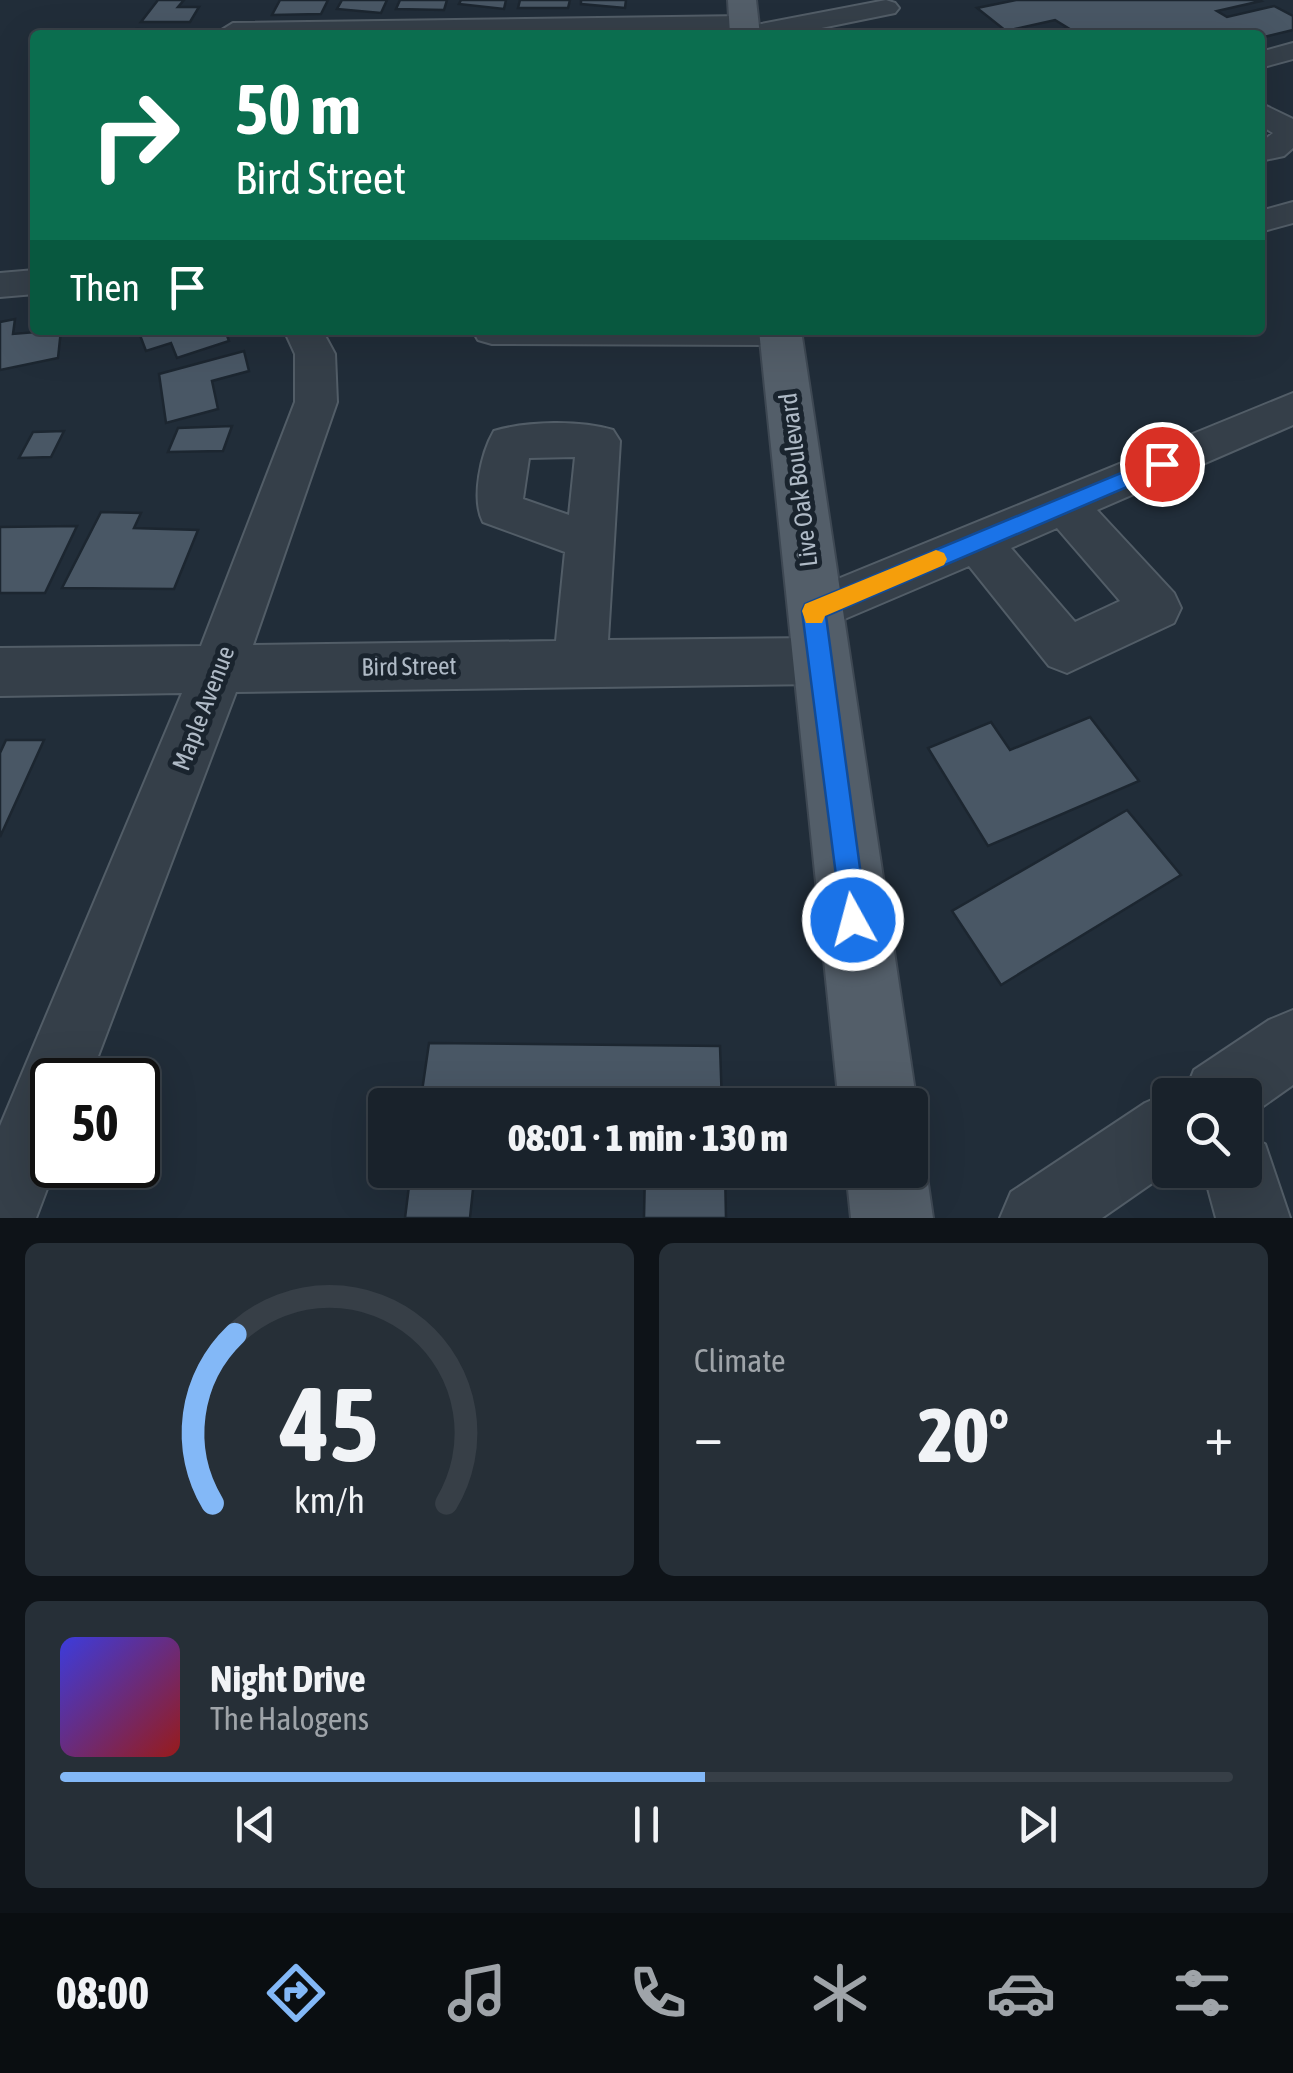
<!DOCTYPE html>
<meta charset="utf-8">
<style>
body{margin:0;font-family:"Asap Condensed",sans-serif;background:#262f37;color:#f1f3f6;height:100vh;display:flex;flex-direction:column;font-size:38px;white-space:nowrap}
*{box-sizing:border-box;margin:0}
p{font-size:32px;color:#9fa4a9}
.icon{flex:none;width:55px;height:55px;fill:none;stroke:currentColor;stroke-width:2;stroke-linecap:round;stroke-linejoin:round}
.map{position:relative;height:1218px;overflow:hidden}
.drawer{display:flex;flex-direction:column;gap:25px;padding:25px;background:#0e1318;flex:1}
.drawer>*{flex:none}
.hud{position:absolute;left:30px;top:30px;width:1235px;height:305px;border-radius:10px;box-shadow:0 10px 40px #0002,0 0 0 2px #373f47;background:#0b6e4f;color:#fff;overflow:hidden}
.fabs{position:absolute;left:1152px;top:1078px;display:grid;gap:20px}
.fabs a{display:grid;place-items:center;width:110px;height:110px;border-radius:10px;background:#19222b;box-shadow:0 10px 40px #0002,0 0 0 2px #373f47;font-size:50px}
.speed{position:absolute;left:30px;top:1058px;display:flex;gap:20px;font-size:50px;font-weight:700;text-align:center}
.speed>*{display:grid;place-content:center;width:130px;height:130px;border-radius:50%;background:#19222b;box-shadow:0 10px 40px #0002,0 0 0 2px #373f47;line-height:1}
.speed .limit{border:5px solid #111;border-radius:15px;background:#fff;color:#111}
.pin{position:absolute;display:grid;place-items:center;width:85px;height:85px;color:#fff;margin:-42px;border:5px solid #fff;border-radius:50%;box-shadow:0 2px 10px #0007}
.me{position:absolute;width:110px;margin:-55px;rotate:353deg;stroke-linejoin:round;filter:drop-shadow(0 0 8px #0008)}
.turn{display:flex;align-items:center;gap:35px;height:210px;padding:0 40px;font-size:45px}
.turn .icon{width:130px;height:130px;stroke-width:2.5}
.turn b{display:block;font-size:70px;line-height:85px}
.then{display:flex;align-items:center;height:95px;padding:0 40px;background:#0003;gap:20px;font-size:38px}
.big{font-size:75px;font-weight:800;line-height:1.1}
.drawer .widget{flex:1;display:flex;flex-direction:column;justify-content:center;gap:15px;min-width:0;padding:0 35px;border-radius:15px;background:#262f37}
.drawer .dial{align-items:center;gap:0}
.dial svg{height:260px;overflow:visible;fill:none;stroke:#373f47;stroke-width:7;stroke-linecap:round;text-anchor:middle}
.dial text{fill:#f1f3f6;stroke:none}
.song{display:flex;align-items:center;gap:30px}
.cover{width:120px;height:120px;border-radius:15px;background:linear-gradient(135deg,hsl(240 70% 55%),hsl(0 70% 35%))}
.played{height:10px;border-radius:5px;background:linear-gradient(90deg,#83b8f7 55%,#373f47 55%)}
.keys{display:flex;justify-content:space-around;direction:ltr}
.heat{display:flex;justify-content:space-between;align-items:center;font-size:55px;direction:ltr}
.drawer .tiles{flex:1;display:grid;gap:25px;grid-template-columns:1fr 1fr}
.widget:last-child{grid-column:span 2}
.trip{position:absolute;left:368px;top:1088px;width:560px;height:100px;border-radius:10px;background:#19222b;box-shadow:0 10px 40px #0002,0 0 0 2px #373f47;font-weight:800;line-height:100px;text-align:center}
.tabs{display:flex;height:160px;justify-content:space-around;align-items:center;background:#0a0e11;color:#9fa4a9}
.tabs .icon{width:70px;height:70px}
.tabs .current{color:#83b8f7}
.tabs b{font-size:45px;color:#f1f3f6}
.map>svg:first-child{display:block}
.building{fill:#495765;stroke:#1c2630;stroke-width:2.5}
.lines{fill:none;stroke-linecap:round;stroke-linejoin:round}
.minor-casing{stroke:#525d67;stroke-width:4}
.major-casing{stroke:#3e4853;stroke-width:4}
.minor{fill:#353f49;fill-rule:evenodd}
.major{fill:#535e69;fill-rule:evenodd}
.route{fill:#1a73e8;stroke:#114b97;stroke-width:2.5}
.slow{fill:#f59e0b}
.labels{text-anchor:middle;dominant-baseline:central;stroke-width:10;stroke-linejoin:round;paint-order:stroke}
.street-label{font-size:25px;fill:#afbac6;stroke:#1a242e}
</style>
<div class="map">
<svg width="1293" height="1218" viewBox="0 0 1293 1218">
<rect width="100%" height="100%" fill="#212d39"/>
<path class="building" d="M158,0H184L178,7H199L190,22H141Z
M280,0H328L321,14L272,15Z
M342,0H387L381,13L337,9Z
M400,0H447L444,10L396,9Z
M461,0H506L504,9L459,4Z
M520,0H570L568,8H518Z
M581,0H626L625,8L581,4Z
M1016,0H1259L1261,1L1217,11L1227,17L1274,6L1293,16V30L1260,38V35H1037L1068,28L1055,20L1006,31L977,8Z
M136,29L184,30L180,35H131Z
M15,319L13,334L61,330L58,358L0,370V322Z
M138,330H225L229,341L177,358L171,343L146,351Z
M244,351L249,371L212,381L218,409L166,423L159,374Z
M232,426L223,451L168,452L178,428Z
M64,431L51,457L19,458L33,432Z
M101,512L141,513L134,528L198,530L174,589L62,588Z
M77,526L45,593H0V527Z
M1090,717L1139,781L988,846L928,748L991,722L1010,750Z
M6,740H44L0,837V753Z
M1127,810L1181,875L1001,985L952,911Z
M429,1043L720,1046L722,1105H420Z
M411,1170H475L470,1218H405Z
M645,1170H725L726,1218H644Z"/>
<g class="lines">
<g class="minor-casing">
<path id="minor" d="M886,0L895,3L899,8L895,13L787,35H733L735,32L223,35L220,31L233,23L744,16L753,18L756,25Z
M1293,43V59L1260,68V52Z
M1260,103L1293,119V148L1284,156L1260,161V143L1273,133L1260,125Z
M1293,202V223L1260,232V211Z
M35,270V294L0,297V273Z
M284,330H322L335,354L337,402L253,645L556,641L565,552L483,522C471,499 481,453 494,431C527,421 580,420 613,430L620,441L608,640L819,638L837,645L845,661L837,677L819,684L236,692L89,1080H52V1165H56L36,1218H0V1126L182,693L0,696V648L201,646L295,402V354ZM575,457L569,515L523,499L529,458Z
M798,330L794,341L780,345L492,344L478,340L473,331Z
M1293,393V425L1097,510L1174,593L1181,608L1174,623L1067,673L1049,666L969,566L814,632L796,626L789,611L796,596ZM1057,528L1120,601L1075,622L1011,548Z
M1293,1010V1085L1245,1119V1095H1184L1194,1070L1269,1020Z
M1170,1092L1176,1095H1170L1171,1170L1102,1218H1000L1011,1192L1145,1103Z
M1245,1136L1265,1144L1290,1218H1216L1203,1170H1245Z"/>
</g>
<g class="major-casing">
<path id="major" d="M728,0H756L760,35H730Z
M759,330H801L917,1105L910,1121V1105H839Z
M910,1140L926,1170L933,1218H851L846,1170H910Z"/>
</g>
<use href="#minor" class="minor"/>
<use href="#major" class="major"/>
</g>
<path class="route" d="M1162,456L1169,458V469L826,616L867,920L863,930L853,934L843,930L802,611L805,604Z"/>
<path class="slow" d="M936,550L944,553L947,559L944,565L825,616L822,623H806L802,611L805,604Z"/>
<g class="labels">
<g class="street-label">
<text transform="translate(798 480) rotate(-97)">Live Oak Boulevard</text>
<text transform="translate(409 666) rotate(-1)">Bird Street</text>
<text transform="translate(203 708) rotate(-69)">Maple Avenue</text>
</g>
</g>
</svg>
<div class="fabs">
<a><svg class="icon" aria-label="search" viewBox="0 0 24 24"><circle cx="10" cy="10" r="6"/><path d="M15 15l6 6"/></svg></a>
</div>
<div class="speed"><div class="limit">50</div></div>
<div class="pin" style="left:1162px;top:464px;background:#d93025"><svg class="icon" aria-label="arrive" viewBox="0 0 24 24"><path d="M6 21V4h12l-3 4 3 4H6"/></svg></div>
<svg class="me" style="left:853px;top:920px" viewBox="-20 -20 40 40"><circle r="17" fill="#1a73e8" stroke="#fff" stroke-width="3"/><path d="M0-11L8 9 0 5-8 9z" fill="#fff"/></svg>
<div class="trip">08:01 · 1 min · 130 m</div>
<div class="hud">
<div class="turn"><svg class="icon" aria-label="right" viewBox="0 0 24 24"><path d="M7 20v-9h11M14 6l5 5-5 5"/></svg><div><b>50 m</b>Bird Street</div></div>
<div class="then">Then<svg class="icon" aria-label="arrive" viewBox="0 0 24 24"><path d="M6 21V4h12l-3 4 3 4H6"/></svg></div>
</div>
</div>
<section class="drawer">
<div class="tiles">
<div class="widget dial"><svg viewBox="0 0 100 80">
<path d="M14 69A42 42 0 1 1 86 69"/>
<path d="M14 69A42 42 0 0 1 21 17" stroke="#83b8f7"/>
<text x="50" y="56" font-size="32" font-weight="700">45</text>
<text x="50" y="72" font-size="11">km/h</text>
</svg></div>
<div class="widget"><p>Climate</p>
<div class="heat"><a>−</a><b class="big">20°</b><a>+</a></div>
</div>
<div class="widget">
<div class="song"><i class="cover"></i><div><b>Night Drive</b><p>The Halogens</p></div></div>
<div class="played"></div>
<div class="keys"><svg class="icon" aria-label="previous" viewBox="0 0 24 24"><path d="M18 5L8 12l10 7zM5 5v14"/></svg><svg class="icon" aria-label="pause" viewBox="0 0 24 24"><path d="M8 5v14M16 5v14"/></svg><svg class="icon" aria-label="next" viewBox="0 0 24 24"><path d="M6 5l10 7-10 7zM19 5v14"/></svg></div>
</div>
</div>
</section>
<nav class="tabs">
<b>08:00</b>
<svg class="icon current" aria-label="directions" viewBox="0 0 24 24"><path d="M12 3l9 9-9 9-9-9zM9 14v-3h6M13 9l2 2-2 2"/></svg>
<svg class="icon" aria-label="music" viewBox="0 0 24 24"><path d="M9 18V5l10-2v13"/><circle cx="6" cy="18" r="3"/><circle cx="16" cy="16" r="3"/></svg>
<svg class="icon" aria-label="phone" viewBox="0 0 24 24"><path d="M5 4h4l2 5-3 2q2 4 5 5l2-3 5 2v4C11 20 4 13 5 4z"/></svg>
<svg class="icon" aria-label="climate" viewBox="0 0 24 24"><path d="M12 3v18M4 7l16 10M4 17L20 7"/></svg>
<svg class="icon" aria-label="car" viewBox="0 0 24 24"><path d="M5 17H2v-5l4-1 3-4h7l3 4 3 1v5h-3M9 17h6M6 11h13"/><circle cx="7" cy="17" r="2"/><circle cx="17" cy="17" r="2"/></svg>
<svg class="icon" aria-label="filters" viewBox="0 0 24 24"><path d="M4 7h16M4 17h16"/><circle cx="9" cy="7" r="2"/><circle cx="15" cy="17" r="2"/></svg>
</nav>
